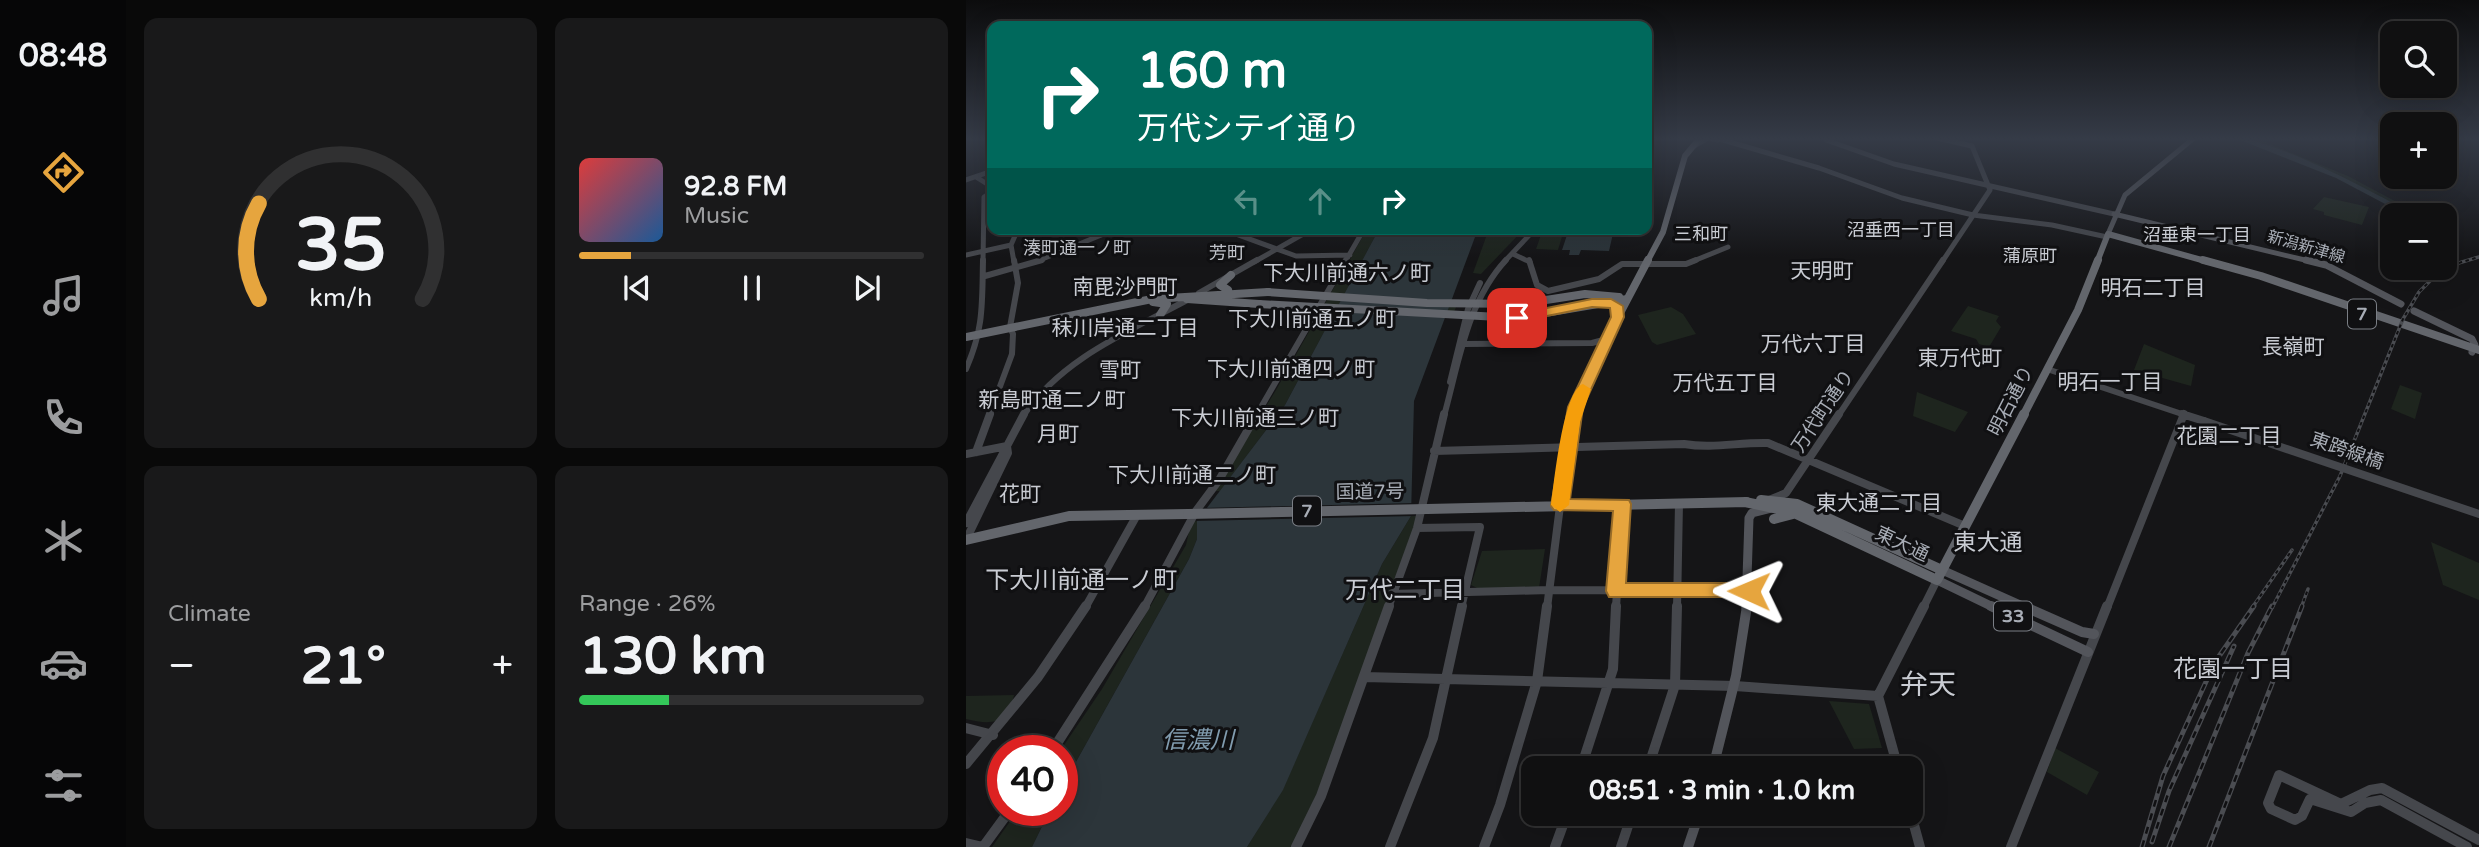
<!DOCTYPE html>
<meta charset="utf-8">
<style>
body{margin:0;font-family:"Varela Round","Noto Sans JP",sans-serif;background:#19191a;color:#f1f3f6;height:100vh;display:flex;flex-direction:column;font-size:26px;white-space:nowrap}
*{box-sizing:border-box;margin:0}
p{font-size:23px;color:#9c9d9f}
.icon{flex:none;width:38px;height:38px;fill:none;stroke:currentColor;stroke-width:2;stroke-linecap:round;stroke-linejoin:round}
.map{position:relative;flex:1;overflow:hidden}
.sheet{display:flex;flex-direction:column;gap:18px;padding:18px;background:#090909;width:840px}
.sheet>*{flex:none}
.top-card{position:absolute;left:21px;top:21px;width:665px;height:214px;border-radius:14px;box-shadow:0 7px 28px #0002,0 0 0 2px #303031;background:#00695c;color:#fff;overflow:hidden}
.tools{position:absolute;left:1414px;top:21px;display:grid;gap:14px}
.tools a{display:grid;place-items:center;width:77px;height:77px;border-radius:14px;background:#101011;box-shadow:0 7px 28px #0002,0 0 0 2px #303031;font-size:35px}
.speed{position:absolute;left:21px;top:735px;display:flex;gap:14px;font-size:35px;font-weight:700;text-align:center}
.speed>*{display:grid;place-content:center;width:91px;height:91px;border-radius:50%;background:#101011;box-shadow:0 7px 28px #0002,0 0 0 2px #303031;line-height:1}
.speed .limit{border:10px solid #d22;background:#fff;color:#111}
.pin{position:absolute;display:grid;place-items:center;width:60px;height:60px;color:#fff;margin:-30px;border-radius:14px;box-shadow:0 4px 10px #0006}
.me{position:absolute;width:77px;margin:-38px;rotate:271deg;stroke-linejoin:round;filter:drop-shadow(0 0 5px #0008)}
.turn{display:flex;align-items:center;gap:24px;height:147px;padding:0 35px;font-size:32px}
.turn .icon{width:91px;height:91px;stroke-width:2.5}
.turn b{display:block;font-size:49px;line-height:60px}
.lanes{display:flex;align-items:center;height:66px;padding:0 35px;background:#0003;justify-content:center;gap:35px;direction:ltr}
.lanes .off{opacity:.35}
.big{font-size:52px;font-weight:700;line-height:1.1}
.sheet .card{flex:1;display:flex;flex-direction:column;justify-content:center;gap:10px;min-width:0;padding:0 24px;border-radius:14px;background:#19191a}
.sheet .dial{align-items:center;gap:0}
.dial svg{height:182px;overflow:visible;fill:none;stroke:#303031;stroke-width:7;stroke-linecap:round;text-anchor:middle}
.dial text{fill:#f1f3f6;stroke:none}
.song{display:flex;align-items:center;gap:21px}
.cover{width:84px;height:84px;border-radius:10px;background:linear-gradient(135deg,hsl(0 70% 55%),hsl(210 70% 35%))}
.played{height:7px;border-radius:4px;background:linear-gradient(90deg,#e6a53e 15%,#303031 15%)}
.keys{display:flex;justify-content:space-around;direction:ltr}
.heat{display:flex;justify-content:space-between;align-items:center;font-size:38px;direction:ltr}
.charge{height:10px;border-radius:5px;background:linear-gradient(90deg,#34c759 26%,#303031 0)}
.sheet .tiles{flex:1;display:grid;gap:18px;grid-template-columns:repeat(2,1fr)}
.trip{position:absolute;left:555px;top:756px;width:402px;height:70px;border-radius:14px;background:#101011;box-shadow:0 7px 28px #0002,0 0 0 2px #303031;font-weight:700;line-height:70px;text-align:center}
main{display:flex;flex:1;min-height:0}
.menu{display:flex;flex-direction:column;width:126px;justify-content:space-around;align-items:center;background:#060607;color:#9c9d9f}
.menu .icon{width:49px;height:49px}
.menu .active{color:#e6a53e}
.menu b{font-size:32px;color:#f1f3f6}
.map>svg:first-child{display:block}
.green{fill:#1e251e}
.water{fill:#2c353a}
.pier{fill:#151517}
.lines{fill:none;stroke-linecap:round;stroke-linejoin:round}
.secondary-far3{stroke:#45474c;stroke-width:5}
.secondary-far2{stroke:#45474c;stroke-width:6}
.secondary-far1{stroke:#45474c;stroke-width:8}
.secondary{stroke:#45474c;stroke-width:10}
.primary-far3{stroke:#53555b;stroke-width:5}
.primary-far2{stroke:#53555b;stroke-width:7}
.primary-far1{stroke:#53555b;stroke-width:9}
.primary{stroke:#53555b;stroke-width:10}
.highway-far2{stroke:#63666c;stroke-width:6}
.highway-far1{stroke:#63666c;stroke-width:8}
.highway{stroke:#63666c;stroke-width:10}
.rail-far1-casing{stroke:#4a4c51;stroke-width:3.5}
.rail-casing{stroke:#4a4c51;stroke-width:5}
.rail-far1{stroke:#101012;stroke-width:2;stroke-dasharray:3.5;stroke-linecap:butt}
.rail{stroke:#101012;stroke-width:2.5;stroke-dasharray:7;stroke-linecap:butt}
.secondary-bridge{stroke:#45474c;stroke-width:8}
.highway-bridge-far1{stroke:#63666c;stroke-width:8}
.highway-bridge{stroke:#63666c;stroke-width:10}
.route{fill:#e6a53e;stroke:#966b28;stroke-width:2}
.slow{fill:#f59e0b}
.labels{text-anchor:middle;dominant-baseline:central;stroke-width:6;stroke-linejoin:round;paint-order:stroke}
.far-street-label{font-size:16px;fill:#a8adb6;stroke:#101012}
.far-neighbourhood-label{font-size:18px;fill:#c9ccd3;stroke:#101012}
.shield{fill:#101012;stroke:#7a7e85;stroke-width:2}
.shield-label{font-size:18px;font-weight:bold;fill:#a8adb6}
.street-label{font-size:19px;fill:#a8adb6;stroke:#101012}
.neighbourhood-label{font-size:21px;fill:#c9ccd3;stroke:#101012}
.quarter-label{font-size:23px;fill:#c9ccd3;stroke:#101012}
.near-neighbourhood-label{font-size:24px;fill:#c9ccd3;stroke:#101012}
.near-water-label{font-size:24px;font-style:italic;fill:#819caf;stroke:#101012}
.near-quarter-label{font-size:28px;fill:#c9ccd3;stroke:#101012}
</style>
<main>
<nav class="menu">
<b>08:48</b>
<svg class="icon active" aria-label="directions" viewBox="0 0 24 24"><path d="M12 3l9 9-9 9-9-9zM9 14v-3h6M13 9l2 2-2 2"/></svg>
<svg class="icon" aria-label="music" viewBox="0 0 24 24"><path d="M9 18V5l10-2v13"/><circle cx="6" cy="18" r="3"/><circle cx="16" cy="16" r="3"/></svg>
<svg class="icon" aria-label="phone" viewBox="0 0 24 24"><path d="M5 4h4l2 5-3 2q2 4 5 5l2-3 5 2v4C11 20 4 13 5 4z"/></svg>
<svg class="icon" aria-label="climate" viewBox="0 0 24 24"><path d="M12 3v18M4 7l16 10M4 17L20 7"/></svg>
<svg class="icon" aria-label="car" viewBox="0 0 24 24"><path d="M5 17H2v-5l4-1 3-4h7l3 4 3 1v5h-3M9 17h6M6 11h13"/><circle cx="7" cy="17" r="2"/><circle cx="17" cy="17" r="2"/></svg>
<svg class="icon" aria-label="filters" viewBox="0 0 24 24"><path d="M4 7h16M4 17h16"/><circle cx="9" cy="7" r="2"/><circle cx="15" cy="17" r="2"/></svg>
</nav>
<section class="sheet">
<div class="tiles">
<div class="card dial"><svg viewBox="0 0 100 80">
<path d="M14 69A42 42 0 1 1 86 69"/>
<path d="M14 69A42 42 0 0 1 14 27" stroke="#e6a53e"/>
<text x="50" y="56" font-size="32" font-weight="700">35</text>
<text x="50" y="72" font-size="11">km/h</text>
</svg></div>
<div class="card">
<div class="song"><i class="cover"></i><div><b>92.8 FM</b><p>Music</p></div></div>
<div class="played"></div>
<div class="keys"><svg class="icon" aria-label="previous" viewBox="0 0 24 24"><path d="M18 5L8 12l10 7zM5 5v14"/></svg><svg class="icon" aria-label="pause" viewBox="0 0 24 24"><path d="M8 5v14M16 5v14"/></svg><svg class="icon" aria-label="next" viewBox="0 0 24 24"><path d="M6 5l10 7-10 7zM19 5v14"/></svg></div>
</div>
<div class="card"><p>Climate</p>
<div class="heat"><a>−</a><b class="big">21°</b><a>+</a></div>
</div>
<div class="card"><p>Range · 26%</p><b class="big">130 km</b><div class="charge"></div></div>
</div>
</section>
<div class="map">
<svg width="1513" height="847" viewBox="0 0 1513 847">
<rect width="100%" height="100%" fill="#151517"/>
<path class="green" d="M1278,138H1289L1382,176L1455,215H1449L1382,180Z
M1358,197L1403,207L1396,225L1358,215V212L1347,209Z
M401,229H413L376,299L491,305L488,312L372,306L319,405L254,491H248L310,390Z
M523,229H558L515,274L507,273Z
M577,229L598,230L592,250L570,249Z
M1002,306L1033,316L1030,321L1035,327L1023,347L1013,344L1010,339L985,331Z
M705,307L717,314L730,334L691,345L686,342L672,315Z
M1178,344L1229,365L1225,386L1168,370Z
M1434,385L1456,393L1449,419L1425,409Z
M951,392L1002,412L989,432L947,416Z
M445,516H452C410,626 378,740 327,847H281L317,789L416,564Z
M231,521V539L223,559L96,787L94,751L136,689L220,545L225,522Z
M1465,542L1513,563V600L1477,585Z
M579,549L573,588L513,589L505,585L516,551Z
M48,695C42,725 25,725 0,719V696Z
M863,701L903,704L916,748L888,749Z
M1089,748L1133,772L1121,795L1081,772Z
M52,810H84L66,847H26Z"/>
<path class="water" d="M1269,138C1306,138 1414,195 1448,215H1440L1370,178Z
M413,229H512L448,401L445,516L416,564L317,790L281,847H66L84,810H96V787L223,559L231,539V521L319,405Z
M603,229H648L643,251L615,250L613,255H603L604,250H596Z"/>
<path class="pier" d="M449,503V516L228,521L235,508Z"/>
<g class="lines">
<path class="secondary-far3" d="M750,138L853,168L936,198L1007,215L1086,225L1141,237
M971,138L1006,146L1024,190L976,262
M860,140L928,164L1148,214
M728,146L742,138L752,140
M10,177L26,187
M0,180L26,171
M256,229L330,256L384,255
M547,254L564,262
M0,255L45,245
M17,262L18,197L26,192
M48,262L45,245L52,229
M69,262L150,229
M288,262L346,229
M379,262L398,229
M538,262L569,229
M725,262L762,247"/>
<path class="secondary-far2" d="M563,260L571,285L582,291L633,279L656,264H720L730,260
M19,276L76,260
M233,293L291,260
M498,344L626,343L641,339
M0,369C18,328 16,304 17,260
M1081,369L1222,416
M484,382L502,309L514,283
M23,416L46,354L47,334L44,327L52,283L48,260
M57,416C96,358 164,331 223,299
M290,416L380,260
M478,416C493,362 501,302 540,260
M872,416L977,260"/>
<path class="secondary-far1" d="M1216,414L1238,421
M468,451L718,444C747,449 773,442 802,443L999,526
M10,452L24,414
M0,454L41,446
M803,500L820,493L873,414
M0,523L58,414
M451,528L514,527L495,608
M0,540L42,453L41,446
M425,594L583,590L783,591
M119,608L171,515
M178,608L230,511L253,480L291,414
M422,608L451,528L478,414
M581,608L594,506
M650,608L656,504
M711,608L713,503
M957,608L971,580
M1141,608L1218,414"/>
<path class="secondary" d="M398,677L769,686L912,696
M0,728L27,735
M86,751L179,606
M0,764L72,677L120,606
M615,768L647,669L650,606
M682,768L709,685L711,606
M932,768L912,696L958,606
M945,814L954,847
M0,843L17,847
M17,847L44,810
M330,847L355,796L423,606
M424,847L467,738L496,606
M518,847L534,805L571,681L581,606
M589,847L601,814
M655,847L666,814
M1045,847L1141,606
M1501,847L1415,800L1399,803L1385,812L1344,799L1336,816L1329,820L1305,809L1302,803L1313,775L1375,804L1404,790L1416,788L1513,840"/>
<path class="primary-far3" d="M1148,214L1347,262
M1142,234L1159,195L1228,138"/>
<path class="primary-far2" d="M1340,260L1360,265L1435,304
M1448,311L1506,339L1509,345L1506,352"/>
<path class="primary-far1" d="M976,570L1061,608
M971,580L1029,608
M780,608L783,518L786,513L806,508"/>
<path class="primary" d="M1025,606L1122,652
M1057,606L1116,632L1128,634
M747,768L770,676L781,606
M722,847L733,814"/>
<path class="highway-far2" d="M681,262L697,232L719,156L734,138
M1131,262L1142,234L1243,262"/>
<path class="highway-far1" d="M1237,260L1295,276L1513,350
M262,290L254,285L265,275
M221,299L293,304
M187,302L201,304L194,315
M554,304L619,294L653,297
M551,318L661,299
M0,337L186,299L302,292
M608,416L652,317L682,260
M1057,416L1112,310L1132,260"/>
<path class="highway" d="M795,500L831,504L976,570
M779,502L826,512L971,580L1058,414
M594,506L608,414
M461,509L781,502
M808,519L827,514
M0,540L103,516L222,514"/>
<g class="rail-far1-casing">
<path id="rail-far1" d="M1286,608L1326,550
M1306,608L1374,476L1437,319L1453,292L1470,275L1486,265L1513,257
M1335,608L1342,589"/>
</g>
<g class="rail-casing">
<path id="rail" d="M1186,842L1203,791L1268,646
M1176,847L1197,776L1249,662L1288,606
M1203,847L1282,653L1306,606
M1243,847L1336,606"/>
</g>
<use href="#rail-far1" class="rail-far1"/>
<use href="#rail" class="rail"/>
<path class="secondary-bridge" d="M1238,421L1513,514"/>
<path class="highway-bridge-far1" d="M302,292L461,303L554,304
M293,304L551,318"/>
<path class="highway-bridge" d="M222,514L461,509"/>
</g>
<linearGradient id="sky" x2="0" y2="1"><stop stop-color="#0c0c0d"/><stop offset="0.54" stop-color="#353b47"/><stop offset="1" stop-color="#353b47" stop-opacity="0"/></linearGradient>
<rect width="1513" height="257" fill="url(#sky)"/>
<path class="route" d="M626,299H645L657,306L658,317L617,407L604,499L663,500L665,504L660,583H783L790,585L793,591L790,597H643L640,591L647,511L588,510L585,506L602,407L645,317L644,308L626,307L551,322L545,318L551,314Z"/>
<path class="slow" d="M617,384L625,389L614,422L603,505L594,512L585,505C588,484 597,390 617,384Z"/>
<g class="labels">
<g class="far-street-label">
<text transform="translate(1340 247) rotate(16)">新潟新津線</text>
</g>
<g class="far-neighbourhood-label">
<text x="935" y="230">沼垂西一丁目</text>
<text x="735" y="234">三和町</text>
<text x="1231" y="235">沼垂東一丁目</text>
<text x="111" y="248">湊町通一ノ町</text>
<text x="261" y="253">芳町</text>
<text x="1064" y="256">蒲原町</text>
</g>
<g class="shield">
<rect x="1382" y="299.5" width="28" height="29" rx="5"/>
<rect x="327" y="496.5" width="28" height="29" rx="5"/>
<rect x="1028" y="601.5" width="38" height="29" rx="5"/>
</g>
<g class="shield-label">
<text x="1396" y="314">7</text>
<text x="341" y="511">7</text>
<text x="1047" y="616">33</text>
</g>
<g class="street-label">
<text transform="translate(1045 401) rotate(-63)">明石通り</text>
<text transform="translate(857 411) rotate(-56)">万代町通り</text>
<text transform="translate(1381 451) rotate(19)">東跨線橋</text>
<text transform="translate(404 492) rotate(-1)">国道7号</text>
<text transform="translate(936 544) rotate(25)">東大通</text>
</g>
<g class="neighbourhood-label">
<text x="856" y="271">天明町</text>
<text x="381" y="273">下大川前通六ノ町</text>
<text x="159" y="287">南毘沙門町</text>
<text x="1187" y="288">明石二丁目</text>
<text x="346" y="319">下大川前通五ノ町</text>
<text x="159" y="328">秣川岸通二丁目</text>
<text x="847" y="344">万代六丁目</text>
<text x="1327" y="347">長嶺町</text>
<text x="994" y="358">東万代町</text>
<text x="325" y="369">下大川前通四ノ町</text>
<text x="154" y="370">雪町</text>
<text x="1144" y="382">明石一丁目</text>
<text x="759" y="383">万代五丁目</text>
<text x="86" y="400">新島町通二ノ町</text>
<text x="289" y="418">下大川前通三ノ町</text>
<text x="92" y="434">月町</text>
<text x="1263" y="436">花園二丁目</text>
<text x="226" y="475">下大川前通二ノ町</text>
<text x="54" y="494">花町</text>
<text x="913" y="503">東大通二丁目</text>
</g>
<g class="quarter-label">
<text x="1022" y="543">東大通</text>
</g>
<g class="near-neighbourhood-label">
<text x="115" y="580">下大川前通一ノ町</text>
<text x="439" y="590">万代二丁目</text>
<text x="1267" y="669">花園一丁目</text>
</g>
<g class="near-water-label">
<text x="232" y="740">信濃川</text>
</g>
<g class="near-quarter-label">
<text x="962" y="685">弁天</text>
</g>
</g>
</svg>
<div class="tools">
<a><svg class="icon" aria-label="search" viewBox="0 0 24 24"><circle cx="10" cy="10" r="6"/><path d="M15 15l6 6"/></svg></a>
<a>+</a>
<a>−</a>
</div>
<div class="speed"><div class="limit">40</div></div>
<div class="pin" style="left:551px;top:318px;background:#d93025"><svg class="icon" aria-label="arrive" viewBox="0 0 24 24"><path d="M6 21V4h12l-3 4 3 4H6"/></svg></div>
<svg class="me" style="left:783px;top:591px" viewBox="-20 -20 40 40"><path d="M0-17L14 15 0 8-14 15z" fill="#e6a53e" stroke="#fff" stroke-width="4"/></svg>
<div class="trip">08:51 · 3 min · 1.0 km</div>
<div class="top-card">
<div class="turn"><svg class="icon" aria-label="right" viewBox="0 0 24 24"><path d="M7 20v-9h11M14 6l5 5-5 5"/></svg><div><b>160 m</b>万代シテイ通り</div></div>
<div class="lanes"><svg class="icon off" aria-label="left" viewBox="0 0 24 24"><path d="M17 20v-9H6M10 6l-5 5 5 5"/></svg><svg class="icon off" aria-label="ahead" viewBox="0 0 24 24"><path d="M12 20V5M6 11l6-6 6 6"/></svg><svg class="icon" aria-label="right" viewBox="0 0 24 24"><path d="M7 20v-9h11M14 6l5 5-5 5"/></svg></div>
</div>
</div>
</main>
